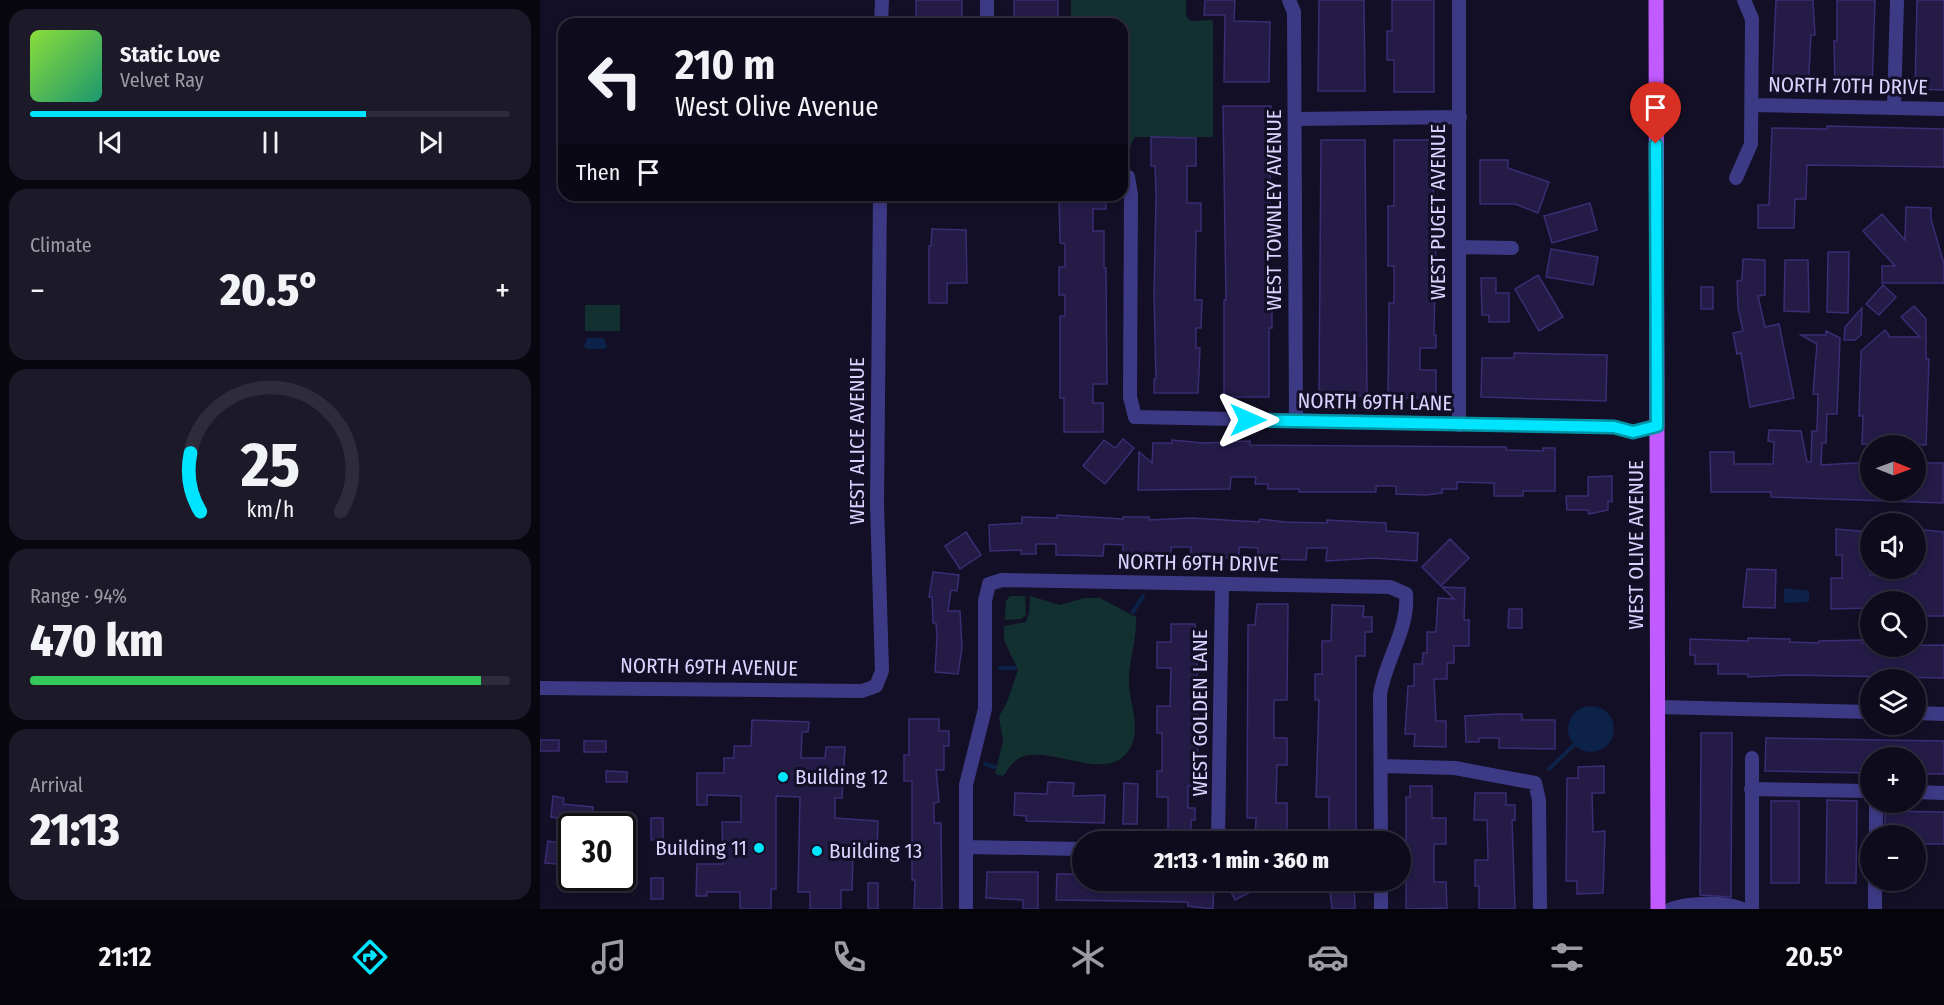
<!DOCTYPE html>
<meta charset="utf-8">
<style>
body{margin:0;font-family:"Fira Sans Condensed",sans-serif;background:#1c1929;color:#f1f3f6;height:100vh;display:flex;flex-direction:column;font-size:22px;white-space:nowrap}
*{box-sizing:border-box;margin:0}
p{font-size:20px;color:#9b9ba3}
.icon{flex:none;width:33px;height:33px;fill:none;stroke:currentColor;stroke-width:2;stroke-linecap:round;stroke-linejoin:round}
.map{position:relative;flex:1;overflow:hidden}
.details{display:flex;flex-direction:column;gap:9px;padding:9px;background:#08060f;width:540px}
.details>*{flex:none}
.guide{position:absolute;left:18px;top:18px;width:570px;height:183px;border-radius:18px;box-shadow:0 3px 9px #0003,0 0 0 2px #2e2b3b;background:#0e0b1c;color:#f1f3f6;overflow:hidden}
.needle{width:39px;rotate:91deg}
.fabs{position:absolute;left:1320px;top:435px;display:grid;gap:12px}
.fabs a{display:grid;place-items:center;width:66px;height:66px;border-radius:50%;background:#0e0b1c;box-shadow:0 3px 9px #0003,0 0 0 2px #2e2b3b;font-size:30px}
.speed{position:absolute;left:18px;top:813px;display:flex;gap:12px;font-size:30px;font-weight:700;text-align:center}
.speed>*{display:grid;place-content:center;width:78px;height:78px;border-radius:50%;background:#0e0b1c;box-shadow:0 3px 9px #0003,0 0 0 2px #2e2b3b;line-height:1}
.speed .limit{border:3px solid #111;border-radius:9px;background:#fff;color:#111}
.pin{position:absolute;display:grid;place-items:center;width:51px;height:51px;color:#fff;margin:-62px -26px;border-radius:50% 50% 50% 0;rotate:-45deg;box-shadow:0 0 6px #0007}
.pin .icon{rotate:45deg}
.me{position:absolute;width:66px;margin:-33px;rotate:90deg;stroke-linejoin:round;filter:drop-shadow(0 0 4px #0008)}
.turn{display:flex;align-items:center;gap:21px;height:126px;padding:0 18px;font-size:27px}
.turn .icon{width:78px;height:78px;stroke-width:2.5}
.turn b{display:block;font-size:42px;line-height:51px}
.then{display:flex;align-items:center;height:57px;padding:0 18px;background:#0003;gap:12px;font-size:22px}
.big{font-size:45px;font-weight:800;line-height:1.1}
.details .tile{flex:1;display:flex;flex-direction:column;justify-content:center;gap:9px;min-width:0;padding:0 21px;border-radius:18px;background:#1c1929}
.details .dial{align-items:center;gap:0}
.dial svg{height:156px;overflow:visible;fill:none;stroke:#2e2b3b;stroke-width:7;stroke-linecap:round;text-anchor:middle}
.dial text{fill:#f1f3f6;stroke:none}
.song{display:flex;align-items:center;gap:18px}
.cover{width:72px;height:72px;border-radius:9px;background:linear-gradient(135deg,hsl(90 70% 55%),hsl(160 70% 35%))}
.played{height:6px;border-radius:3px;background:linear-gradient(90deg,#00e5ff 70%,#2e2b3b 70%)}
.keys{display:flex;justify-content:space-around;direction:ltr}
.heat{display:flex;justify-content:space-between;align-items:center;font-size:33px;direction:ltr}
.charge{height:9px;border-radius:4px;background:linear-gradient(90deg,#34c759 94%,#2e2b3b 0)}
.trip{position:absolute;left:532px;top:831px;width:339px;height:60px;border-radius:30px;background:#0e0b1c;box-shadow:0 3px 9px #0003,0 0 0 2px #2e2b3b;font-weight:800;line-height:60px;text-align:center}
.tabs{display:flex;height:96px;justify-content:space-around;align-items:center;background:#06040b;color:#9b9ba3}
.tabs .icon{width:42px;height:42px}
.tabs .on{color:#00e5ff}
.tabs b{font-size:27px;color:#f1f3f6}
main{display:flex;flex:1;min-height:0}
.map>svg:first-child{display:block}
.green{fill:#12302f}
.water{fill:#0c2248}
.lines{fill:none;stroke-linecap:round;stroke-linejoin:round}
.stream{stroke:#0c2248;stroke-width:4}
.building{fill:#241b47;stroke:#3b2d73;stroke-width:1.5}
.minor{stroke:#3d3a85;stroke-width:14}
.major{stroke:#c25bff;stroke-width:15}
.route-casing{stroke:#0095a6;stroke-width:15}
.route{stroke:#00e5ff;stroke-width:10}
.poi-dot{fill:#00e5ff;stroke:#130f26;stroke-width:2}
.labels{text-anchor:middle;dominant-baseline:central;stroke-width:6;stroke-linejoin:round;paint-order:stroke}
.street-label{font-size:21px;fill:#d9d4ff;stroke:#130f26}
.poi-label{font-size:21px;fill:#d9d4ff;stroke:#130f26;text-anchor:start}
</style>
<main>
<section class="details">
<div class="tile">
<div class="song"><i class="cover"></i><div><b>Static Love</b><p>Velvet Ray</p></div></div>
<div class="played"></div>
<div class="keys"><svg class="icon" aria-label="previous" viewBox="0 0 24 24"><path d="M18 5L8 12l10 7zM5 5v14"/></svg><svg class="icon" aria-label="pause" viewBox="0 0 24 24"><path d="M8 5v14M16 5v14"/></svg><svg class="icon" aria-label="next" viewBox="0 0 24 24"><path d="M6 5l10 7-10 7zM19 5v14"/></svg></div>
</div>
<div class="tile"><p>Climate</p>
<div class="heat"><a>−</a><b class="big">20.5°</b><a>+</a></div>
</div>
<div class="tile dial"><svg viewBox="0 0 100 80">
<path d="M14 69A42 42 0 1 1 86 69"/>
<path d="M14 69A42 42 0 0 1 9 39" stroke="#00e5ff"/>
<text x="50" y="56" font-size="32" font-weight="700">25</text>
<text x="50" y="72" font-size="11">km/h</text>
</svg></div>
<div class="tile"><p>Range · 94%</p><b class="big">470 km</b><div class="charge"></div></div>
<div class="tile"><p>Arrival</p><b class="big">21:13</b></div>
</section>
<div class="map">
<svg width="1404" height="909" viewBox="0 0 1404 909">
<rect width="100%" height="100%" fill="#130f26"/>
<path class="green" d="M531,0H646V16L651,21L673,20V137H595L585,157H582V24H531Z
M45,305H80V331H45Z
M470,596H485L486,615L481,619L465,620L466,601Z
M490,596L520,605L544,598H560L596,617C597,640 588,662 589,685C590,704 600,725 592,744C573,788 514,745 482,757C472,761 469,769 463,776L455,774L463,741L459,717L467,702L478,670L464,640V626L486,622L489,613Z"/>
<path class="water" d="M47,338H64L67,347L64,349H47L44,346Z
M1244,588L1269,591V602L1244,603Z
M1028 729a23 23 0 1 1 46 0a23 23 0 1 1-46 0Z"/>
<g class="lines">
<path class="stream" d="M593,612L603,596
M460,668H475
M445,764L455,767
M1009,769L1033,746"/>
</g>
<path class="building" d="M376,0H422V23H376Z
M474,0H518V24H474Z
M665,0H695L694,21L730,22L729,82H684L685,15H664Z
M779,0H824L825,91H778Z
M852,0H894V92H854V60H847V31H852Z
M1236,0H1273L1275,35H1271L1268,90L1232,89Z
M1297,0H1335L1332,89L1295,88L1294,41H1297Z
M1377,0H1404V90L1375,89Z
M683,106H731L729,300H732V328H729V397H684V300H686Z
M1287,126L1404,129V167L1267,165L1266,199H1255L1254,228H1218V205H1229L1232,128L1287,129Z
M611,137L656,138V166H647V203H661V231H656L655,300H662L661,328H656V348H660L658,393H614V379H616L614,295L616,196L615,166H611Z
M781,140H825L827,396H779Z
M854,140H894L893,219H896V233L894,335H896V348H880V370H896V398H848L849,303H854V266H848V206H854Z
M940,160H968V168L1009,182L998,213L975,204H940Z
M519,195H566V209H553V231H564V268H566L567,384H553V403H563V432H524V398H520V316H525V295H519V267H525V244L520,243Z
M1050,203L1057,230L1012,243L1004,216Z
M1366,207L1391,208V219L1404,264V283H1342V266H1355L1323,231L1342,214L1365,240Z
M392,229L426,230L427,283H407V303H389V246H391Z
M1011,249L1058,257L1053,285L1006,277Z
M1288,252H1309L1308,313L1287,312Z
M1203,259L1225,260V295L1218,296L1225,327L1239,324L1254,398L1210,407L1201,353L1197,354L1193,333L1203,331L1198,308L1197,281L1202,280Z
M1245,260H1268L1269,312L1244,311Z
M998,275L1023,317L999,331L975,289Z
M941,278H956V293H969V322H949V315H942Z
M1343,285L1356,297L1339,315L1326,304Z
M1161,287H1173V309H1161Z
M1374,306L1386,319V359H1389L1386,445L1322,444L1323,416H1319L1321,351L1345,330L1350,337H1380L1361,317Z
M1322,308L1321,335L1315,340H1304L1305,327Z
M1286,331L1300,338L1297,414H1287L1286,443H1282L1281,465L1330,462V490H1376V471L1384,472V463H1403V503L1231,497V492H1171L1170,452H1194V464H1233L1234,442L1228,441L1229,430L1261,431L1267,462H1271L1272,431H1277L1278,394H1273L1277,344L1261,335H1286Z
M974,353L1067,355L1066,401L941,397L942,358H974Z
M583,439L594,448L565,484L543,466L564,440L575,448Z
M632,440L663,443L710,441V445L966,447V450L1003,451V448H1015V491H983V496H954V483L917,482V489H902V493L886,495L856,494V486H836V492H759V489H728V484H715L716,477H691L690,489L598,490L599,452L612,463L613,443H632Z
M1072,476V502L1068,501V510L1049,514L1048,510H1027L1026,496H1048V477Z
M517,515L583,519V517H609V520L652,518L719,522L720,519L745,522L787,523V520L846,523V531L878,533L877,561L834,558L786,561L787,548H767L766,560L718,559V548L699,547V558L665,557V559H650L651,547H631V557H583V545L564,544L563,556L516,555V544H496V554H481V550L450,551L449,525L482,523V517L517,518Z
M1296,529L1330,532V575L1369,576V574H1376V529L1404,532V616H1376V602H1330V608L1291,609V578H1302V555H1296Z
M426,532L441,555L420,569L405,546Z
M910,539L929,558L901,586L882,567Z
M1207,569L1236,570L1235,608L1203,607Z
M393,572L419,575L417,591L411,590L408,611H420L422,648L418,674L395,672L397,637L396,623H393L392,597H389Z
M902,587L925,588L924,620H929V646H914V663H907V679H894L896,721H906V747L874,746L875,734H865L868,686H874V664H882L883,653H887V632H896L898,598L914,599Z
M717,604H748L747,700H734V738H747V765H737L736,803H747V830H739L738,842H715L716,818H707L708,625H715Z
M792,605L824,606L823,617H832V632H825V656H816V842H789V797H776L779,700H775V674H782V641H791Z
M969,609H982V628H968Z
M631,624H655L657,642L658,786H648V808H655V820H651V833L628,832V797H617V771H622V733H617V706H630L631,668H617V642H631Z
M1208,638L1250,639V642L1278,643L1279,641L1322,640V643H1330V646L1404,645V678L1250,675L1208,677V674H1178V664H1155V655H1150V639L1208,641Z
M959,714H982V720H1015V749L959,748V738H939V742H926L925,716Z
M369,719H399V731H409V746H404V770H396L399,802L394,803V823H401L402,909H374L375,880H372V781H364V755H369Z
M212,720L269,722L268,732H262L261,758H285L286,747H305L302,798H295V818L338,821L337,853L313,852L312,890H301V909H270V892H258L260,797L236,796V889H231V909H200V892H167V896H156L157,864H183L182,822H201V796L167,795V805H157V773H184V758H194V746H211Z
M1161,733H1192L1191,897L1160,895Z
M1226,738L1404,741V774H1376V758H1330V773L1225,771Z
M0,740H19V751H0Z
M44,741H66V752H44Z
M1064,766V793H1052L1053,832L1065,831L1063,893L1037,894V881H1026L1027,778H1038V767Z
M66,771L87,772V782H66Z
M508,782L534,783L533,796L565,795L564,823L486,821V816L474,815L475,793L507,794Z
M584,783L598,784L597,824H583Z
M870,786H892V818H906V844H894V882H906L907,908L866,909V797H870Z
M935,793H966V805H975V820H972L975,909H939V886H935V860H948L947,820H934Z
M13,796L24,798L23,804L53,807L51,826H39L40,821L11,817Z
M1287,800L1317,801L1316,883H1286Z
M1231,801H1259V883H1231Z
M1345,811L1404,812V844H1376V836H1345Z
M111,818H123V840H111Z
M8,841L20,843L17,864L5,863Z
M447,872H498V909H483V900L446,898Z
M517,874H541V880H674L673,909L648,906V902L516,900Z
M111,878H123V899H111Z
M685,880H714L718,888L695,900Z
M789,880H814L815,909H792Z
M328,883H338V909H328Z"/>
<g class="lines">
<path class="minor" d="M447,0V24
M749,0L754,12L756,421
M341,24L342,0
M1211,105L1404,109
M1354,107L1357,0
M755,119L920,117
M582,175L588,177L591,195L590,397L595,417L1074,427L1093,432L1117,426
M1196,178L1211,144L1212,19L1204,0
M919,247L972,248
M919,425V0
M0,688L322,691L336,686L342,671L337,504L340,195
M1118,707L1330,712
M1376,713L1404,714
M1212,758V909
M841,766L915,768L995,783L999,800L1000,909
M1211,789L1330,791
M1376,792L1404,793
M1336,836V802
M678,842L682,584
M426,847L543,849
M841,880V909
M426,909V785L445,709V601L449,584L462,580L850,587L866,594C869,630 845,660 840,695L841,842
M1131,909C1150,903 1184,901 1202,909
M1335,909V880"/>
<path class="major" d="M1116,0L1118,909"/>
</g>
<g class="lines">
<g class="route-casing">
<path id="route" d="M708,420L1074,427L1093,432L1117,426L1116,144"/>
</g>
<use href="#route" class="route"/>
</g>
<g class="poi-dot">
<circle cx="243" cy="777" r="6"/>
<circle cx="219" cy="848" r="6"/>
<circle cx="277" cy="851" r="6"/>
</g>
<g class="labels">
<g class="street-label">
<text transform="translate(1308 86) rotate(1)">NORTH 70TH DRIVE</text>
<text transform="translate(734 210) rotate(-90)">WEST TOWNLEY AVENUE</text>
<text transform="translate(898 212) rotate(-90)">WEST PUGET AVENUE</text>
<text transform="translate(835 402) rotate(1)">NORTH 69TH LANE</text>
<text transform="translate(317 441) rotate(-90)">WEST ALICE AVENUE</text>
<text transform="translate(1096 545) rotate(-90)">WEST OLIVE AVENUE</text>
<text transform="translate(658 563) rotate(1)">NORTH 69TH DRIVE</text>
<text transform="translate(169 667) rotate(1)">NORTH 69TH AVENUE</text>
<text transform="translate(660 713) rotate(-90)">WEST GOLDEN LANE</text>
</g>
<g class="poi-label">
<text x="255" y="777">Building 12</text>
<text x="207" y="848" text-anchor="end">Building 11</text>
<text x="289" y="851">Building 13</text>
</g>
</g>
</svg>
<div class="fabs">
<a><svg class="needle" viewBox="-14 -14 28 28"><path d="M0-13l5 13h-10z" fill="#e53935"/><path d="M0 13l5-13h-10z" fill="#9b9ba3"/></svg></a>
<a><svg class="icon" aria-label="sound" viewBox="0 0 24 24"><path d="M4 9h4l5-4v14l-5-4H4zM17 9q2 3 0 6"/></svg></a>
<a><svg class="icon" aria-label="search" viewBox="0 0 24 24"><circle cx="10" cy="10" r="6"/><path d="M15 15l6 6"/></svg></a>
<a><svg class="icon" aria-label="layers" viewBox="0 0 24 24"><path d="M12 4l9 5-9 5-9-5zM3 14l9 5 9-5"/></svg></a>
<a>+</a>
<a>−</a>
</div>
<div class="speed"><div class="limit">30</div></div>
<div class="pin" style="left:1116px;top:144px;background:#d93025"><svg class="icon" aria-label="arrive" viewBox="0 0 24 24"><path d="M6 21V4h12l-3 4 3 4H6"/></svg></div>
<svg class="me" style="left:708px;top:420px" viewBox="-20 -20 40 40"><path d="M0-17L14 15 0 8-14 15z" fill="#00e5ff" stroke="#fff" stroke-width="4"/></svg>
<div class="trip">21:13 · 1 min · 360 m</div>
<div class="guide">
<div class="turn"><svg class="icon" aria-label="left" viewBox="0 0 24 24"><path d="M17 20v-9H6M10 6l-5 5 5 5"/></svg><div><b>210 m</b>West Olive Avenue</div></div>
<div class="then">Then<svg class="icon" aria-label="arrive" viewBox="0 0 24 24"><path d="M6 21V4h12l-3 4 3 4H6"/></svg></div>
</div>
</div>
</main>
<nav class="tabs">
<b>21:12</b>
<svg class="icon on" aria-label="directions" viewBox="0 0 24 24"><path d="M12 3l9 9-9 9-9-9zM9 14v-3h6M13 9l2 2-2 2"/></svg>
<svg class="icon" aria-label="music" viewBox="0 0 24 24"><path d="M9 18V5l10-2v13"/><circle cx="6" cy="18" r="3"/><circle cx="16" cy="16" r="3"/></svg>
<svg class="icon" aria-label="phone" viewBox="0 0 24 24"><path d="M5 4h4l2 5-3 2q2 4 5 5l2-3 5 2v4C11 20 4 13 5 4z"/></svg>
<svg class="icon" aria-label="climate" viewBox="0 0 24 24"><path d="M12 3v18M4 7l16 10M4 17L20 7"/></svg>
<svg class="icon" aria-label="car" viewBox="0 0 24 24"><path d="M5 17H2v-5l4-1 3-4h7l3 4 3 1v5h-3M9 17h6M6 11h13"/><circle cx="7" cy="17" r="2"/><circle cx="17" cy="17" r="2"/></svg>
<svg class="icon" aria-label="filters" viewBox="0 0 24 24"><path d="M4 7h16M4 17h16"/><circle cx="9" cy="7" r="2"/><circle cx="15" cy="17" r="2"/></svg>
<b>20.5°</b>
</nav>
